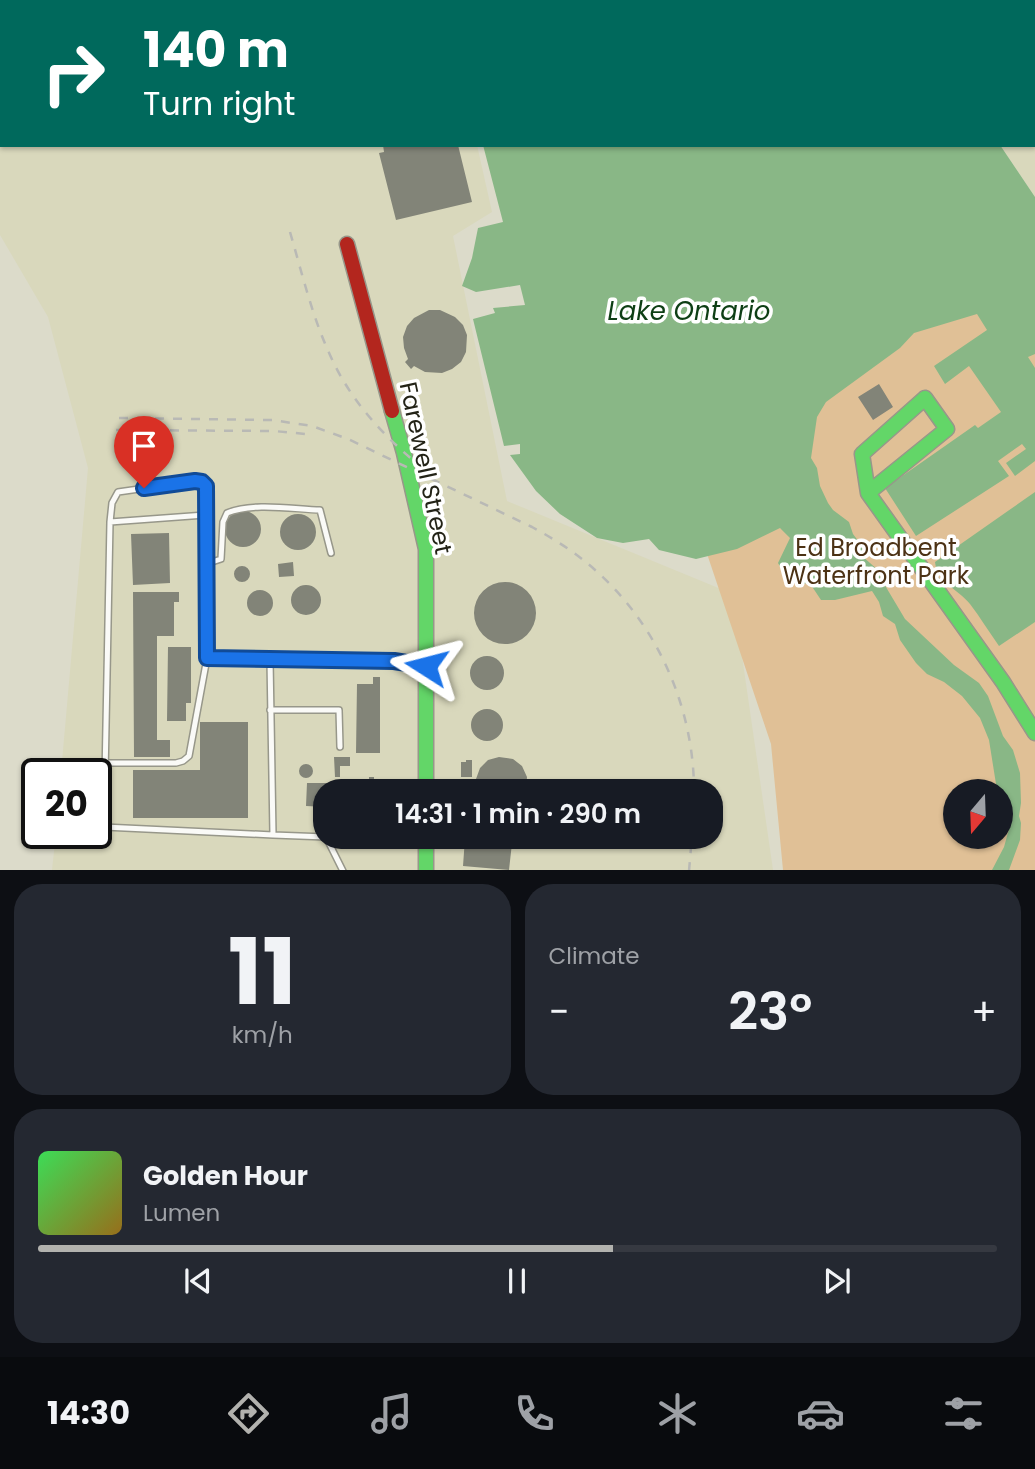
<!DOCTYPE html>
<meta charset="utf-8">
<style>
body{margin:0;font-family:Poppins,sans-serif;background:#242831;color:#f1f3f6;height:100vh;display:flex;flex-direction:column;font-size:26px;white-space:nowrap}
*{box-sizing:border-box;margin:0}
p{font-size:23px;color:#9ea1a6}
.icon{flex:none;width:38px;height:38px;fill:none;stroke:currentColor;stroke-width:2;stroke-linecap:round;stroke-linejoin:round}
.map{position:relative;height:870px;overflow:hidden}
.details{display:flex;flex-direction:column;gap:14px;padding:14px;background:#0d0f14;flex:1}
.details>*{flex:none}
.guide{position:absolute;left:0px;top:0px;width:1036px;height:147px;box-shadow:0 2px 5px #0004;background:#00695c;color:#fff;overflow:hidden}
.needle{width:46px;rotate:199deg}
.controls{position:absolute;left:943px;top:779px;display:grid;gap:14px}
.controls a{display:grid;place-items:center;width:70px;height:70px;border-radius:50%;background:#171b24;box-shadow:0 2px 5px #0004;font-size:35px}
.speed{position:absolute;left:21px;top:758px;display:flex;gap:14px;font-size:35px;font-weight:700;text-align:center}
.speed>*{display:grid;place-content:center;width:91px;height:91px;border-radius:50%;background:#171b24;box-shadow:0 2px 5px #0004;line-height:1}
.speed .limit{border:4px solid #111;border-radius:10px;background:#fff;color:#111}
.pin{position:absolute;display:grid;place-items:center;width:60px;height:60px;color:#fff;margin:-72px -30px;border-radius:50% 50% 50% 0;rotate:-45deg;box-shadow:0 0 7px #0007}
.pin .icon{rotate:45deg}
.me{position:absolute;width:77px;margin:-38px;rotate:279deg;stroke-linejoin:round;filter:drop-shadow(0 0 5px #0008)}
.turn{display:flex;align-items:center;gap:24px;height:147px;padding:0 28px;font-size:32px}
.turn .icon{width:91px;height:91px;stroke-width:2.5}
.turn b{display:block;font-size:49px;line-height:60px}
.big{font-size:52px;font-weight:600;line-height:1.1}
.details .card{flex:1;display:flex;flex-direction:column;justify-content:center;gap:10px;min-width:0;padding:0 24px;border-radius:28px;background:#242831}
.details .dial{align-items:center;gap:0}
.dial b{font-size:91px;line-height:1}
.song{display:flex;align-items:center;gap:21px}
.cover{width:84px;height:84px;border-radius:10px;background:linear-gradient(135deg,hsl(130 70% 55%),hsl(40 70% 35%))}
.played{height:7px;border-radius:4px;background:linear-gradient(90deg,#b2b2ae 60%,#363941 60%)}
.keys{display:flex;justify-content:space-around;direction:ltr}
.heat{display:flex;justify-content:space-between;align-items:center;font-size:38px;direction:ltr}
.details .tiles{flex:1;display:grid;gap:14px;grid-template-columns:1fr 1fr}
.card:last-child{grid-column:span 2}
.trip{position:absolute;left:313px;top:779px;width:410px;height:70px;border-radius:28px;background:#171b24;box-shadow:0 2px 5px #0004;font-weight:600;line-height:70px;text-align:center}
.tab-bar{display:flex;height:112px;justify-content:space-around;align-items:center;background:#090b0e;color:#9ea1a6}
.tab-bar .icon{width:49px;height:49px}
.tab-bar .selected{color:#b2b2ae}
.tab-bar b{font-size:32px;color:#f1f3f6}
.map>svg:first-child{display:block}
.built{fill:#d9d8bc;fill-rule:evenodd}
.green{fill:#e0c096;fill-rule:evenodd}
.water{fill:#89b786}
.building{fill:#828478}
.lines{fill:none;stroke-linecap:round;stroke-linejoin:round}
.lane-casing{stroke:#97978a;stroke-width:8}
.fast-casing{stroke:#97978a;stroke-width:17}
.jam-casing{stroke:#97978a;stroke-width:17}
.lane{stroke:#fafaf7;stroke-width:5}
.fast{stroke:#63d668;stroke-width:14}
.jam{stroke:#b3261e;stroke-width:14}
.rail{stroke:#b9b9b5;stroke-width:2.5;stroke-dasharray:9 9;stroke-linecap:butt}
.route-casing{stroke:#114b97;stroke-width:18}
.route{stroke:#1a73e8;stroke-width:12}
.labels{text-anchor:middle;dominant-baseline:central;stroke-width:7;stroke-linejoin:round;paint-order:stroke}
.street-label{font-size:24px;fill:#232317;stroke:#fff}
.park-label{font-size:24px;fill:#4c3215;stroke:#fff}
.water-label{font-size:26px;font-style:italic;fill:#0e3f15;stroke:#fff}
</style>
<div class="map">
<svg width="1035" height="871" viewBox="0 0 1035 871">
<rect width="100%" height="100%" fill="#dcdbca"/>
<path class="built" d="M0,0H443V2H2V145H477L492,212L453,236L507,501L733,594L773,870H52L56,833H96V774L61,773L88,468L48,317L0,235ZM326,791H710V836H326Z
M902,0H1035V197L1000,145H1034V2H904Z"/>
<path class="green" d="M1035,244V870H783L771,744L700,533L801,394ZM956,791H1001V836H956Z"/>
<path class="water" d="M483,145H1000L1035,197V354L1028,357L1035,368V461L1015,476L1006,463L1026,449L1022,444L998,461L1009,476L916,536L885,488L975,425L978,428L1001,412L969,366L945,384L934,366L987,330L977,314L914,333L900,348L826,402L817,417L811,458L817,468L820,486L828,503L833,510L849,522L853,534L862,546V556L878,570L880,577L905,619L954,665L979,683L988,696L1003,736L1013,750L1020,773L1021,803L1019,816L1021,823L1020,840L1009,870H992L1004,847L1009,829L1001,791H999L996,784L989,740L980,718L962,696L944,682L927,674L916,663L900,640L895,624L883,616L879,602L872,591L835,600H821L809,582L799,586L786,577L778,563L790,538L780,528L737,549L696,559L659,550L649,539L623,543L597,538L560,514L536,491L510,455L520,454V444L504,446L473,319L495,313L493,308L525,305L520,285L476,292L462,286L472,258L478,228L503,222Z
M1035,492V622L999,646C989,632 980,617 970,604C958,589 937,582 935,562Z"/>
<path class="building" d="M383,145H458L472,202L396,220L379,153L384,152Z
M429,310H440L455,317L463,325L467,335L466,352L461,362L452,369L442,373L425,372L414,366L411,369L405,362L408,359L404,348L403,337L407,326L414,318Z
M879,384L893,407L873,420L858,397Z
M225 529a18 18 0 1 1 36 0a18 18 0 1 1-36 0Z
M280 532a18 18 0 1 1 36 0a18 18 0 1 1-36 0Z
M169,533L170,583L133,585L131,534Z
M293,562L294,576L279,577L278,564Z
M234 574a8 8 0 1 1 16 0a8 8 0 1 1-16 0Z
M474 613a31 31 0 1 1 62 0a31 31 0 1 1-62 0Z
M291 600a15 15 0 1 1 30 0a15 15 0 1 1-30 0Z
M247 603a13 13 0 1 1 26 0a13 13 0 1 1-26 0Z
M133,592H179V602H174V636H157V740H170V757H134Z
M168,647H191V703H186V721H167Z
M470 673a17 17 0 1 1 34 0a17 17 0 1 1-34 0Z
M373,677H380V753H356L357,684H373Z
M471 725a16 16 0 1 1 32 0a16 16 0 1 1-32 0Z
M200,722H248V818H133V770H200Z
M334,757H350V766H340V777H335Z
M499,757L513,759L522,766L527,777L526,791H477L476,779L480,768L488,760Z
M466,760H472V777H461V762H466Z
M299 771a7 7 0 1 1 14 0a7 7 0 1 1-14 0Z
M369,777H374V784H381V791H352V784H369Z
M307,783H330V791H326V807L306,806Z
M465,838L512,843L509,870L463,866Z"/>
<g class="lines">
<g class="lane-casing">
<path id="lane" d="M110,522L205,515
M206,564L221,559L223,522L227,513C253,502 292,509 320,510L331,553
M207,658L270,660L394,661L426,666
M270,710H339L340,747
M106,763H176L183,761L189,756L207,658L206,486L202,482L195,481L118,492L112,503L110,522L104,827L273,835L270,660
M273,835L326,837L343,871"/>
</g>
<g class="fast-casing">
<path id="fast" d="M392,411L404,453L426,549V791
M868,493L947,429L925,398L862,454L868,493L1003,682L1035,733
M426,836V871"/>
</g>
<g class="jam-casing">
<path id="jam" d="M347,244L392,411"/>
</g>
<use href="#lane" class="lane"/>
<use href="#fast" class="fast"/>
<use href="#jam" class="jam"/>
<path class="rail" d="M290,232C302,273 312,316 330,355C351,402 385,438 425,470
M119,418L272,420L312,426L348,439L532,527C554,539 575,552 594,569C657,624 694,707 694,791
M116,430L274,431L306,434
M689,871L692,836"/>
</g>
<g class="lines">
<g class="route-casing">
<path id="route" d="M144,488L195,481L202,482L206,486L207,658L394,661L426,666"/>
</g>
<use href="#route" class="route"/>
</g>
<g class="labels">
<g class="street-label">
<text transform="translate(426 468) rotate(78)">Farewell Street</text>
</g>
<g class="park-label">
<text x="876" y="547">Ed Broadbent<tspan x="876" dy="28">Waterfront Park</tspan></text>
</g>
<g class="water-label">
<text x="689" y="311">Lake Ontario</text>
</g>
</g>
</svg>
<div class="controls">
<a><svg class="needle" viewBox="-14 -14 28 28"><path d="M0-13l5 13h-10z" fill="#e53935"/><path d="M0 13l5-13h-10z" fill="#9ea1a6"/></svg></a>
</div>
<div class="speed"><div class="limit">20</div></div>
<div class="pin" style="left:144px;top:488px;background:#d93025"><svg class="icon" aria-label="arrive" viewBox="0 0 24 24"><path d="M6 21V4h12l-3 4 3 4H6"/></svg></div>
<svg class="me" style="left:426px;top:666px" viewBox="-20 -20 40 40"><path d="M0-17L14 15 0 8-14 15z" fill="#1a73e8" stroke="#fff" stroke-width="4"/></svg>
<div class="trip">14:31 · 1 min · 290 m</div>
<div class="guide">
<div class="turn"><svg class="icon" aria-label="right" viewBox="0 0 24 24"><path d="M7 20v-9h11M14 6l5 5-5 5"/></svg><div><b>140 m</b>Turn right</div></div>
</div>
</div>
<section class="details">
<div class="tiles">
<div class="card dial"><b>11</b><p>km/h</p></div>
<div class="card"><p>Climate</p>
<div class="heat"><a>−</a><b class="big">23°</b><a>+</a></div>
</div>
<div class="card">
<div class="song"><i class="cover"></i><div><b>Golden Hour</b><p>Lumen</p></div></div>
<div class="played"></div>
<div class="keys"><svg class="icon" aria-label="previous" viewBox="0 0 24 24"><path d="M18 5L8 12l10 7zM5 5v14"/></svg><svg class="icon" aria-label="pause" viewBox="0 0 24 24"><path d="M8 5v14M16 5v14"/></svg><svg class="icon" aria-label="next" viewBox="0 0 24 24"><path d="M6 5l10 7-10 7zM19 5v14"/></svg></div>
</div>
</div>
</section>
<nav class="tab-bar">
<b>14:30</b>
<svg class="icon selected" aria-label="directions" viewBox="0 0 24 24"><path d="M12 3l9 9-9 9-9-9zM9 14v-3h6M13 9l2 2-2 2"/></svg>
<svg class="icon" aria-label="music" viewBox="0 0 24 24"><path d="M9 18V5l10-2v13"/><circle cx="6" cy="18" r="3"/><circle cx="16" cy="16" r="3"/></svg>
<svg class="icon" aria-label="phone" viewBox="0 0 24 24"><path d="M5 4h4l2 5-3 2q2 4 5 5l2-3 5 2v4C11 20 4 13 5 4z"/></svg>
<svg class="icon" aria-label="climate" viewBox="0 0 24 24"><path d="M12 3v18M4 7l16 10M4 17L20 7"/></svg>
<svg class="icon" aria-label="car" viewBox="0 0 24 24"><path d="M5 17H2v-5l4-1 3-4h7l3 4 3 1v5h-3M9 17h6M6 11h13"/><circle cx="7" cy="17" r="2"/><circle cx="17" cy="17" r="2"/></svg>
<svg class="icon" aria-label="filters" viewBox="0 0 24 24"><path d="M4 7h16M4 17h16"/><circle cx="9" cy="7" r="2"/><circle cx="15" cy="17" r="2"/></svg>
</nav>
